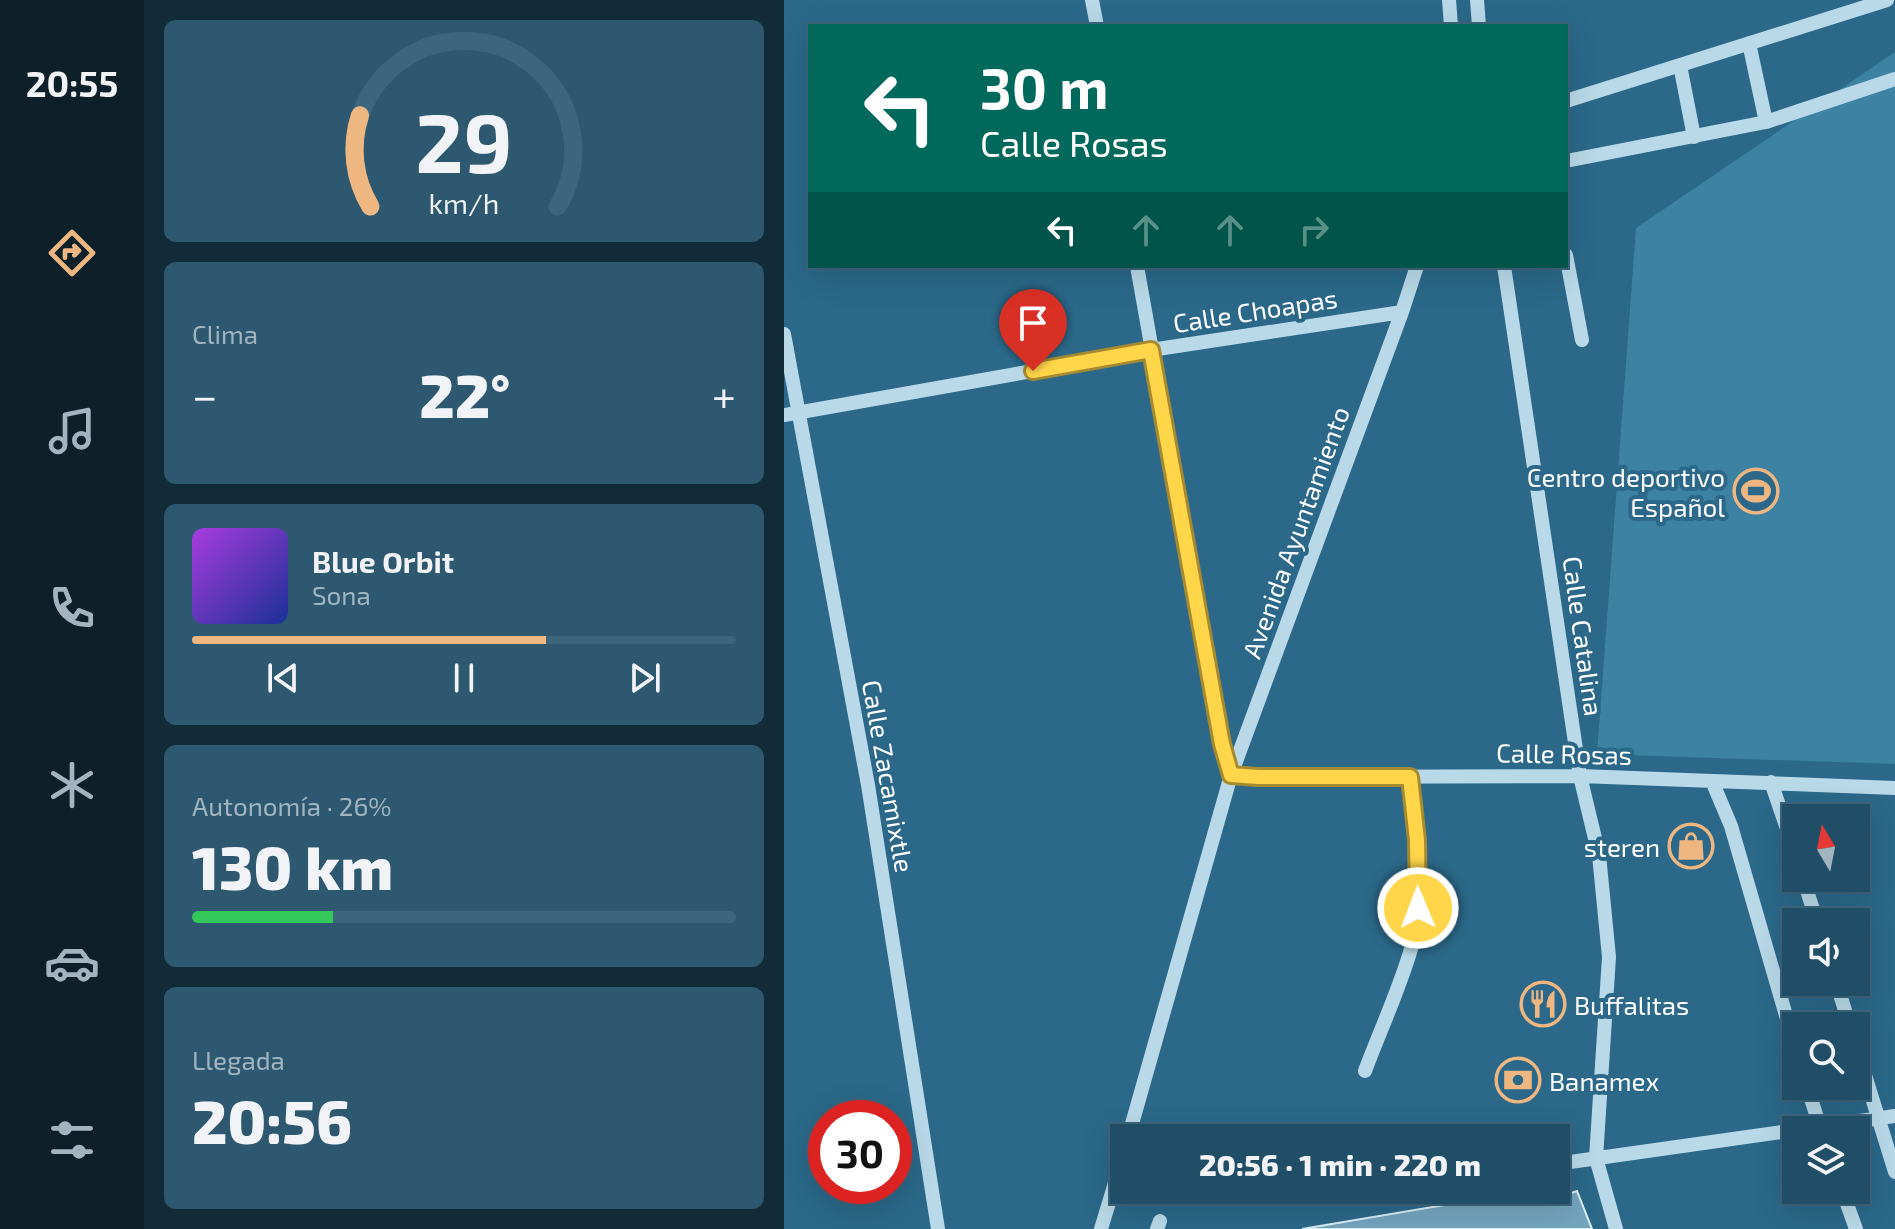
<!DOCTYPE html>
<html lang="es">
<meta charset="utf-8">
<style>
body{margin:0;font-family:"Exo 2",sans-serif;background:#2d5870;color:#f1f3f6;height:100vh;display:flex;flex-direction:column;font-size:30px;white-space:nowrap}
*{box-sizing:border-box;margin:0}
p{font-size:26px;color:#a2b4c0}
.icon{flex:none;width:44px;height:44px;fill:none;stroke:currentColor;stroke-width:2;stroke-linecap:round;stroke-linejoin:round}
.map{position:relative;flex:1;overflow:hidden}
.panel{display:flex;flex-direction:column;gap:20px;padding:20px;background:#122b39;width:640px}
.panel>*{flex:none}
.top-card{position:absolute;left:24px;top:24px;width:760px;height:244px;border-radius:0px;box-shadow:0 8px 32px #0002,0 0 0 2px #3d657b;background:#00695c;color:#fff;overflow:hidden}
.needle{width:52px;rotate:350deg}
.fabs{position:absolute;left:998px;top:804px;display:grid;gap:16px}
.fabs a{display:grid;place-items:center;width:88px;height:88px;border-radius:0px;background:#204e67;box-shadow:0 8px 32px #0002,0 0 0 2px #3d657b;font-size:40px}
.speed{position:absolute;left:24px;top:1100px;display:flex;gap:16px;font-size:40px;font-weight:700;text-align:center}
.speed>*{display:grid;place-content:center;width:104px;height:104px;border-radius:50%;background:#204e67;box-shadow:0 8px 32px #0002,0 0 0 2px #3d657b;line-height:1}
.speed .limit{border:12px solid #d22;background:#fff;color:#111}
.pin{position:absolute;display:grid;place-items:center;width:68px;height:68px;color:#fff;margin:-82px -34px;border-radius:50% 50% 50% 0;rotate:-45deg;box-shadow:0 0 8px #0007}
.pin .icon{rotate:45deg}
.me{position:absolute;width:88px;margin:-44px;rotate:359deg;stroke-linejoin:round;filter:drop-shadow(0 0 6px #0008)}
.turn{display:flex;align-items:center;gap:28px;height:168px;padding:0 40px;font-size:36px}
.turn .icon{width:104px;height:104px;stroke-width:2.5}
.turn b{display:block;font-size:56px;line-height:68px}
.lanes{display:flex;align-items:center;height:76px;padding:0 40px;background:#0003;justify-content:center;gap:40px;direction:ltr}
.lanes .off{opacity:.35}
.big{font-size:60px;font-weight:800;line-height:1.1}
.panel .tile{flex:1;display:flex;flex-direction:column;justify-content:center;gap:12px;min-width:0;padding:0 28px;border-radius:12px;background:#2d5870}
.panel .dial{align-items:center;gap:0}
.dial svg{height:208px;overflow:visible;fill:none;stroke:#3d657b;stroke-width:7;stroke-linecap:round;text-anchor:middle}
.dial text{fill:#f1f3f6;stroke:none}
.song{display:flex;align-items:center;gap:24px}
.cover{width:96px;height:96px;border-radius:12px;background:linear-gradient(135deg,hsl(280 70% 55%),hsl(230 70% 35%))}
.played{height:8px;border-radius:4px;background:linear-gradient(90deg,#eeb781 65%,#3d657b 65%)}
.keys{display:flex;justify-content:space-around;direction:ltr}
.heat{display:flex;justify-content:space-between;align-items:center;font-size:44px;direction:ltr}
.charge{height:12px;border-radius:6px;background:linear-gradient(90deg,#34c759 26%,#3d657b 0)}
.trip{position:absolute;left:326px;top:1124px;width:460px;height:80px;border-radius:0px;background:#204e67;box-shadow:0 8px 32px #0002,0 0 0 2px #3d657b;font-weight:800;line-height:80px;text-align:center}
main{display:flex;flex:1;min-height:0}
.menu{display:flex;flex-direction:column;width:144px;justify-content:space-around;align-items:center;background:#0d1f29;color:#a2b4c0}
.menu .icon{width:56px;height:56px}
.menu .active{color:#eeb781}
.menu b{font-size:36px;color:#f1f3f6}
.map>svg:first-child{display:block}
.green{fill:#3d82a3}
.building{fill:#73a5be;stroke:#dceef7;stroke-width:2}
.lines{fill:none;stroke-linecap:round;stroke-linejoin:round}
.minor{stroke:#b9d9e8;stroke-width:14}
.route-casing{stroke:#a68a30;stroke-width:20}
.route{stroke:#ffd54a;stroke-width:14}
.labels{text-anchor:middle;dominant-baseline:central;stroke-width:8;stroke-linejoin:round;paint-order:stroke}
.street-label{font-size:26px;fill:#fff;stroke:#2b6889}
.poi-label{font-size:26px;fill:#fff;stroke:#2b6889;text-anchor:end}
</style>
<main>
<nav class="menu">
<b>20:55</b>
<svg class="icon active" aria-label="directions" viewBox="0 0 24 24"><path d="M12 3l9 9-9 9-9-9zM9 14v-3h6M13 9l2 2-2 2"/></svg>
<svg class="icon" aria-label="music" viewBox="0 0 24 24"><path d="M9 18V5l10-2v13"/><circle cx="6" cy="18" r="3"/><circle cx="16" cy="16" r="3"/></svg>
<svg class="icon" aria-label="phone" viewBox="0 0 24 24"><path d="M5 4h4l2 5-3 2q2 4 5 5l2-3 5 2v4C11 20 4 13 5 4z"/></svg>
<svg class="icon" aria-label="climate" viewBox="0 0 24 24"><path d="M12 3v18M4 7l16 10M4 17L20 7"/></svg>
<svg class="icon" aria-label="car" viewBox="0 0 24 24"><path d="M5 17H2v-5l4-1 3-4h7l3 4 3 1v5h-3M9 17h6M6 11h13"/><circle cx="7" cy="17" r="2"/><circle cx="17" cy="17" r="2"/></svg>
<svg class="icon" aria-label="filters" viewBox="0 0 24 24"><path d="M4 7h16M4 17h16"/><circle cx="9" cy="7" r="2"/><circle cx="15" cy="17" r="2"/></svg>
</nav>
<section class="panel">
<div class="tile dial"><svg viewBox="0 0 100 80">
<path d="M14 69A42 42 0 1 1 86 69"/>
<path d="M14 69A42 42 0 0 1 10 34" stroke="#eeb781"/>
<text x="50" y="56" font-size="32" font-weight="700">29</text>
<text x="50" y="72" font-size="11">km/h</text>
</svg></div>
<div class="tile"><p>Clima</p>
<div class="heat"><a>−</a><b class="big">22°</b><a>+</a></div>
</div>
<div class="tile">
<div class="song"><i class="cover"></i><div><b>Blue Orbit</b><p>Sona</p></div></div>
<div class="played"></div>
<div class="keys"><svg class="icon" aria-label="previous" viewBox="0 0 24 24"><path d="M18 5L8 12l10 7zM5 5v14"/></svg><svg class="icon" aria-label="pause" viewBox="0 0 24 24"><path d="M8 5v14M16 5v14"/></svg><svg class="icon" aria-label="next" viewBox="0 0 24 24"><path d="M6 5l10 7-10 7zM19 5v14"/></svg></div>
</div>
<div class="tile"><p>Autonomía · 26%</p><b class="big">130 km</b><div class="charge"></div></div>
<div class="tile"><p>Llegada</p><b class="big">20:56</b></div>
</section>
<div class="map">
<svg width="1111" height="1229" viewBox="0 0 1111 1229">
<rect width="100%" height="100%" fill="#2b6889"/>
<path class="green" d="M1111,52V764L813,754L852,228Z"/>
<path class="building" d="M732,1190H766L775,1197L793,1191L808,1229H518L732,1193Z"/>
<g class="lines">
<path class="minor" d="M308,0L313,26
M665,0L667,26
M693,0L695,26
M965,43L982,122
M896,65L910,137
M782,101L1103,0
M782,161L982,122L1111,79
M782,255L798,340
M353,266L438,744L447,775L474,777L796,776L1111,788
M720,266L796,776L815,855L825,957L812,1158L832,1229
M0,334L84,785L154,1229
M0,415L367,350L618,312
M928,781L947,826L1012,1050
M987,782L1012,855
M1019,878L1033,922
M1052,982L1066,1026
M1072,1046L1111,1172
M581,1071C596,1031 615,990 627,949C643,895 632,832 626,777
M1023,1086L1037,1130
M344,1138L447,775L618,312L633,266
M772,1164L1111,1116
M506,1190L528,1196L573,1190
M1058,1190L1072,1229
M317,1229L340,1153
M373,1229L376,1221"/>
</g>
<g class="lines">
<g class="route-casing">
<path id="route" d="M249,371L367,350L438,744L447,775L474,777H626L633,840L634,908"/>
</g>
<use href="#route" class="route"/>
</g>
<defs>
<g id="stadium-ring" transform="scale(2.3)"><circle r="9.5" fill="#2b6889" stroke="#eeb781" stroke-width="1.5"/><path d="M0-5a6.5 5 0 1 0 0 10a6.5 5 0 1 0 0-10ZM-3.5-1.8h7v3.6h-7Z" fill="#eeb781"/></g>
<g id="shop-ring" transform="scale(2.3)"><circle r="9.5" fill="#2b6889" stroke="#eeb781" stroke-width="1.5"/><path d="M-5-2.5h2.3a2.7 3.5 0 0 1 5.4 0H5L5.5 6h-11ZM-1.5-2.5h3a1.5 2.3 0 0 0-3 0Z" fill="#eeb781"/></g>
<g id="restaurant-ring" transform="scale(2.3)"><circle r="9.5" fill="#2b6889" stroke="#eeb781" stroke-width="1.5"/><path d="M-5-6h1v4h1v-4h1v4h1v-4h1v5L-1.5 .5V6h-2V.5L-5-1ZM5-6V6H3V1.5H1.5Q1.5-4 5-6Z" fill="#eeb781"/></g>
<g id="bank-ring" transform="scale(2.3)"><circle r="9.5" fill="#2b6889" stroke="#eeb781" stroke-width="1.5"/><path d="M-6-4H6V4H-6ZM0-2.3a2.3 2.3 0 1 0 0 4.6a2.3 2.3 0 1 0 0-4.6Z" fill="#eeb781"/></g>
</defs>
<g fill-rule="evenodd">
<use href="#stadium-ring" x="972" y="491"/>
<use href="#shop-ring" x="907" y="846"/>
<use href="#restaurant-ring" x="759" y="1004"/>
<use href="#bank-ring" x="734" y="1080"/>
</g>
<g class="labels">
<g class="street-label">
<text transform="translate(471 310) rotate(-9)">Calle Choapas</text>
<text transform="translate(511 532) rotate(-70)">Avenida Ayuntamiento</text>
<text transform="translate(800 636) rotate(82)">Calle Catalina</text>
<text transform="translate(780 753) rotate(1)">Calle Rosas</text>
<text transform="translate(105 776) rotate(80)">Calle Zacamixtle</text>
</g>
<g class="poi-label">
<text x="941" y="476">Centro deportivo<tspan x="941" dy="30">Español</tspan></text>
<text x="876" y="846">steren</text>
<text x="790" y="1004" text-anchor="start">Buffalitas</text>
<text x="765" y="1080" text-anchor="start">Banamex</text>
</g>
</g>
</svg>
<div class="fabs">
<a><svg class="needle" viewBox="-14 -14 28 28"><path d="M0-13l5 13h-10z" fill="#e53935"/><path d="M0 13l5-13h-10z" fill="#a2b4c0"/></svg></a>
<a><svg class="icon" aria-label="sound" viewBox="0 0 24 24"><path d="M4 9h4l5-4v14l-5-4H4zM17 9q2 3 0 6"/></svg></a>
<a><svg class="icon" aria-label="search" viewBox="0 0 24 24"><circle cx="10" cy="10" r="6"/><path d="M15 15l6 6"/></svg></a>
<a><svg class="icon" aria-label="layers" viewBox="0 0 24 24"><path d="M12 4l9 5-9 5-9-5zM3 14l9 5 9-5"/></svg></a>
</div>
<div class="speed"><div class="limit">30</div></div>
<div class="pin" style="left:249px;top:371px;background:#d93025"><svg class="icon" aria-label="arrive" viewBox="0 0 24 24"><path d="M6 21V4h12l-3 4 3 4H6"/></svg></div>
<svg class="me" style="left:634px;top:908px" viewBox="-20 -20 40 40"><circle r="17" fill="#ffd54a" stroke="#fff" stroke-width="3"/><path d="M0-11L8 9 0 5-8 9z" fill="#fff"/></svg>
<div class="trip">20:56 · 1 min · 220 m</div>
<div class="top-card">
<div class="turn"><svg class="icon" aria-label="left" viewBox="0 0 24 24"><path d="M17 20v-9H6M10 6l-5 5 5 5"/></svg><div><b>30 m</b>Calle Rosas</div></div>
<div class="lanes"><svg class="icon" aria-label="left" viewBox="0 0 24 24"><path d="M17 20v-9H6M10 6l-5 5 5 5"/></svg><svg class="icon off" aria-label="ahead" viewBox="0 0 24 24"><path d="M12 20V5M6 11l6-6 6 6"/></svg><svg class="icon off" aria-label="ahead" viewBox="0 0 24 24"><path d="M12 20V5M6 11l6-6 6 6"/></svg><svg class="icon off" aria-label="right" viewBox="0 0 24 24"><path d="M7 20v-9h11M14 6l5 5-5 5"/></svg></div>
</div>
</div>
</main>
